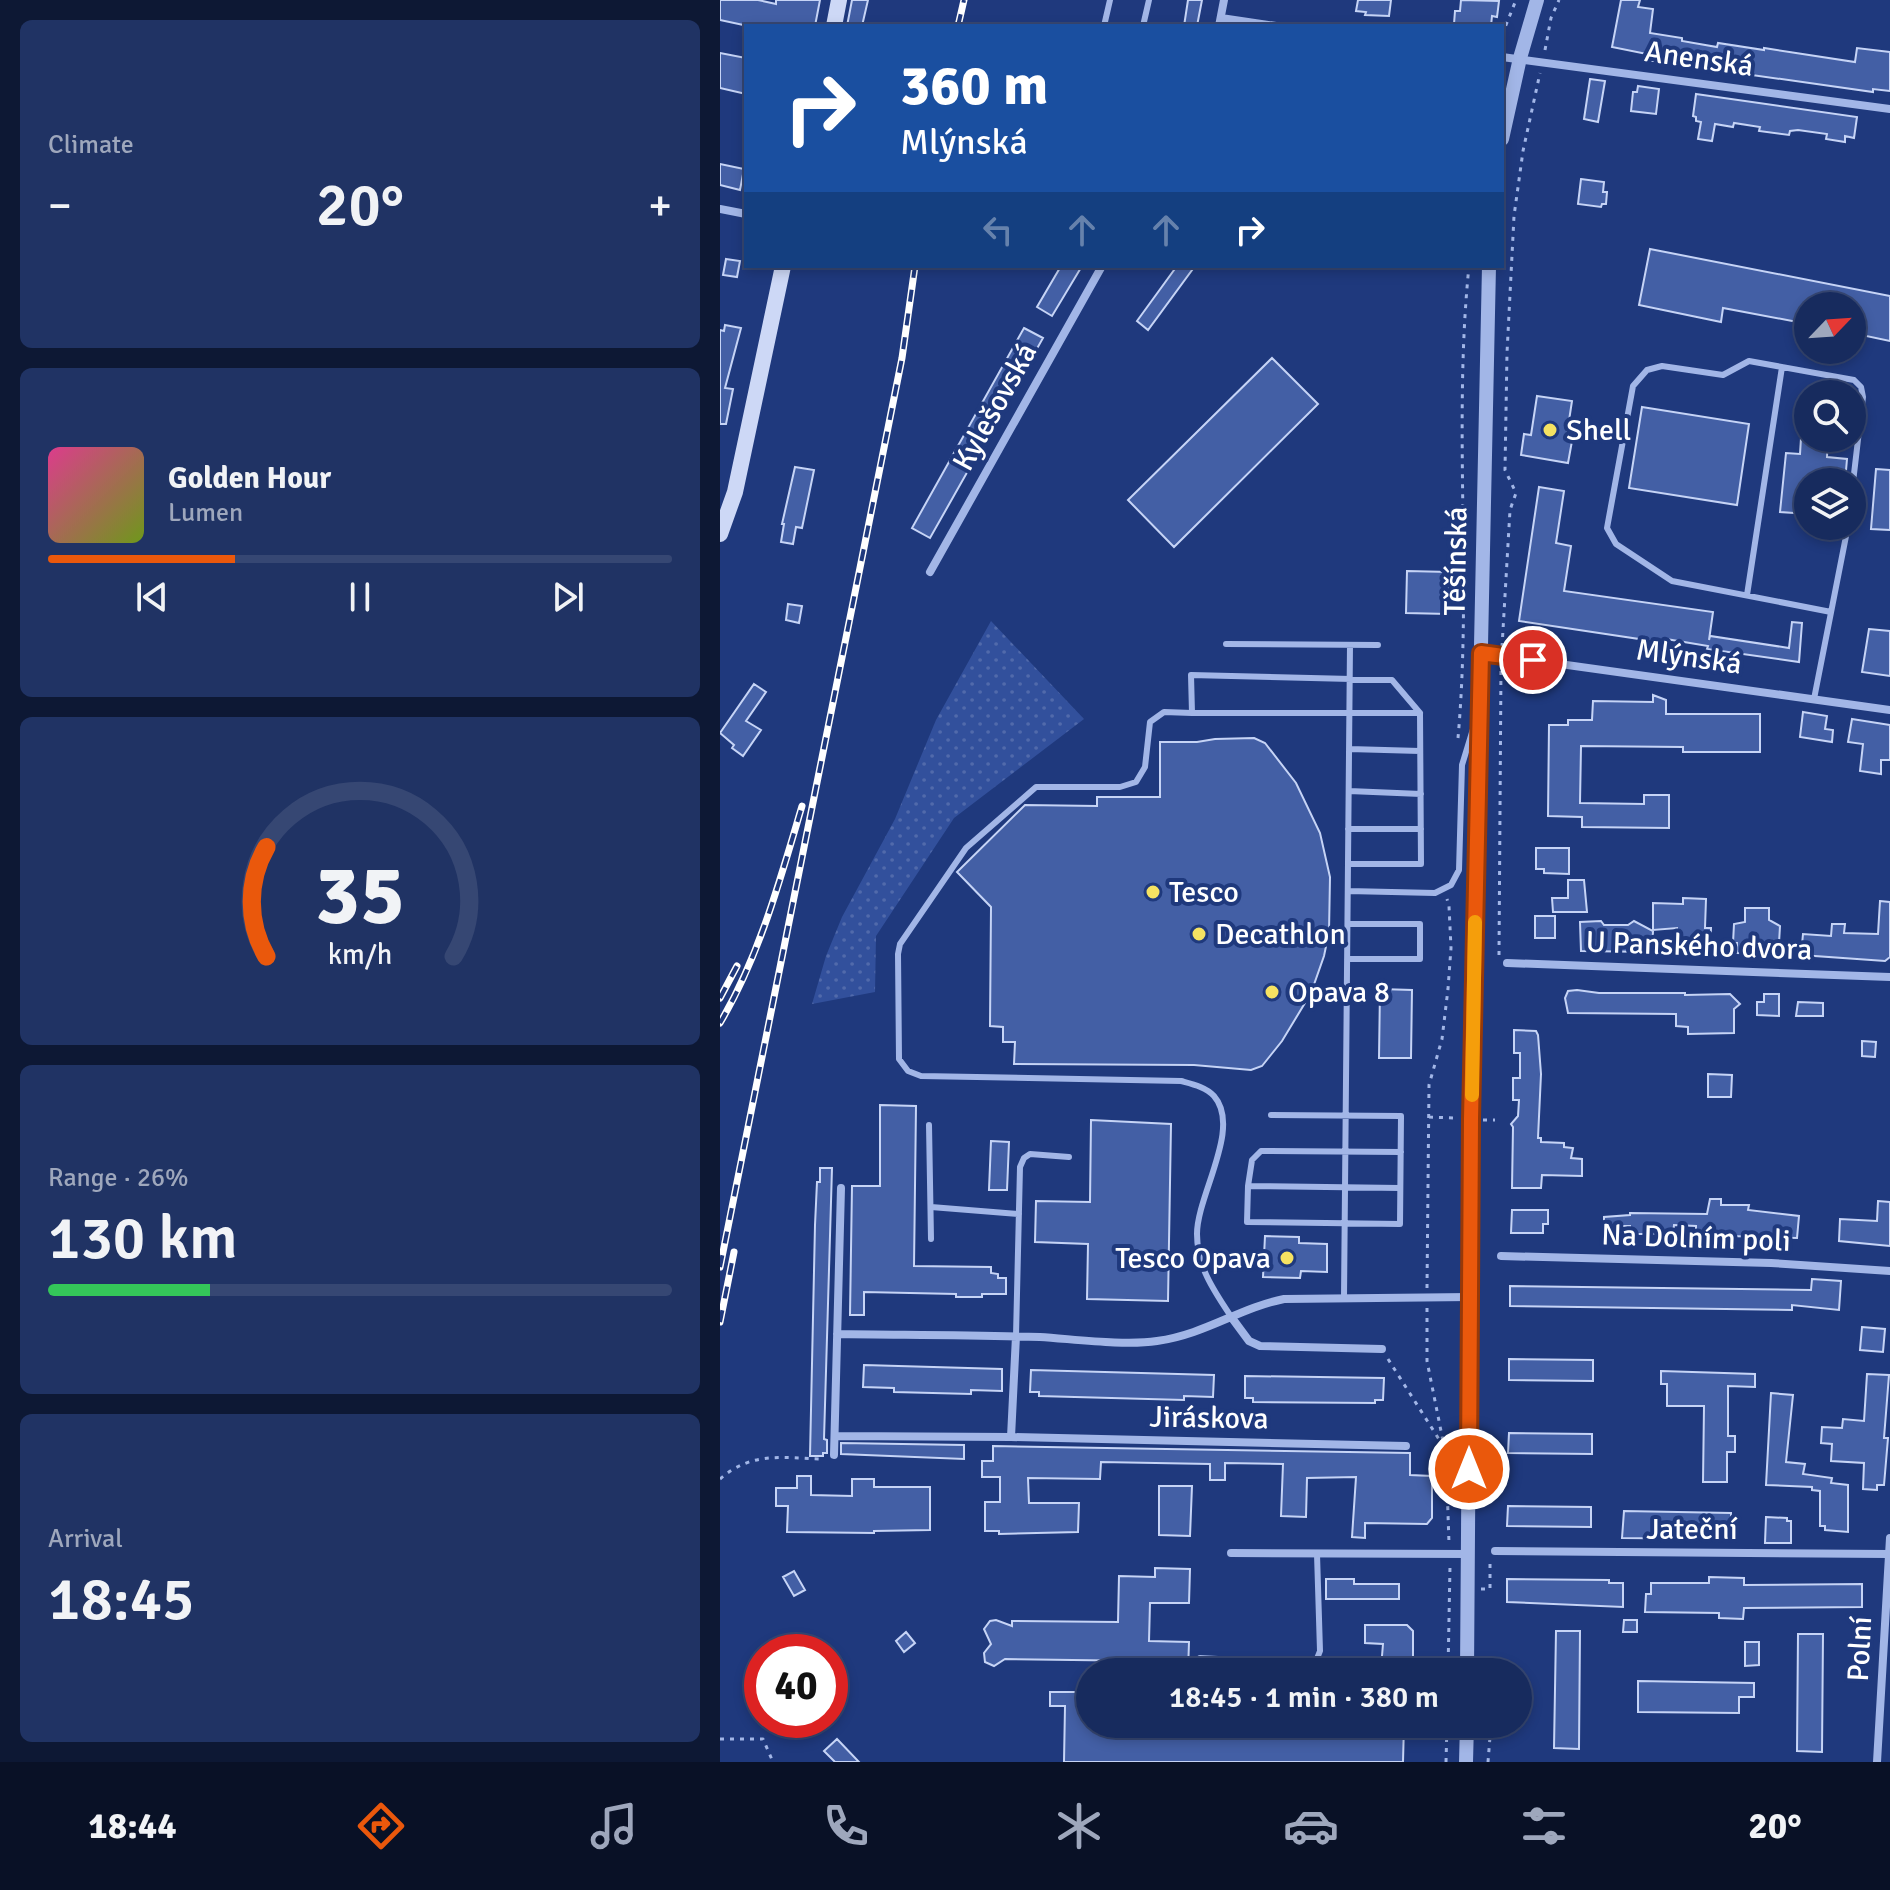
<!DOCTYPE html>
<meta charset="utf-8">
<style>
body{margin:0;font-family:Signika,sans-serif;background:#203364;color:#f1f3f6;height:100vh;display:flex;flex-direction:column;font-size:30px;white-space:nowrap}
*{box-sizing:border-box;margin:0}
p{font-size:26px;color:#9ea7bc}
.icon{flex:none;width:44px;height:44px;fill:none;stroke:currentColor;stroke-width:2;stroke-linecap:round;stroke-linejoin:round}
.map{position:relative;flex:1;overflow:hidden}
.panel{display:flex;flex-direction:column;gap:20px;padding:20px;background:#0d1834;width:720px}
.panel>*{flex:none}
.banner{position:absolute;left:24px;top:24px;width:760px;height:244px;border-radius:0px;box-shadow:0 4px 12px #0003,0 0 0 2px #364773;background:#1a4fa0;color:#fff;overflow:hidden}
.needle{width:52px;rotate:65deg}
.controls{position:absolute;left:1074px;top:292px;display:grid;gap:16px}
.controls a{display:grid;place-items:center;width:72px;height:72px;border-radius:50%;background:#172b5e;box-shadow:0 4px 12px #0003,0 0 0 2px #364773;font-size:40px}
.speed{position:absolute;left:24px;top:1634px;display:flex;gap:16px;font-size:40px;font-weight:700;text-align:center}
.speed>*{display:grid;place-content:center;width:104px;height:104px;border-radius:50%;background:#172b5e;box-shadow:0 4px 12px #0003,0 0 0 2px #364773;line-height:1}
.speed .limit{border:12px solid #d22;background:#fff;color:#111}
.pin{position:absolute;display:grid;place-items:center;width:68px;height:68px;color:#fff;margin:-34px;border:4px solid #fff;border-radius:50%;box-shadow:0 2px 8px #0007}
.me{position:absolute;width:88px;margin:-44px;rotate:0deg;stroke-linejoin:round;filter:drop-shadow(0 0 6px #0008)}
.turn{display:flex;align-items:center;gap:28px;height:168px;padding:0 24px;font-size:36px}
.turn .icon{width:104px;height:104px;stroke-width:2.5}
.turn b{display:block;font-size:56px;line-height:68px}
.lanes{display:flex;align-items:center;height:76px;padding:0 24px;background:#0003;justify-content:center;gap:40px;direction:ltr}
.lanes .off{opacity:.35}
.big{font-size:60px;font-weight:600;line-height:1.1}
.panel .widget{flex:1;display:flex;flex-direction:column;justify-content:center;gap:12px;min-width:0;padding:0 28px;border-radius:12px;background:#203364}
.panel .dial{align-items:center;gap:0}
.dial svg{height:208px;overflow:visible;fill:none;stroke:#364773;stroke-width:7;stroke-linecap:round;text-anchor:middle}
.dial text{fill:#f1f3f6;stroke:none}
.song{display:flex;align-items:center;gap:24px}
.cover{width:96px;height:96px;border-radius:12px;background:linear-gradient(135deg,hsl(330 70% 55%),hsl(80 70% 35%))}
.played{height:8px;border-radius:4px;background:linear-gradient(90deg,#ea580c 30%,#364773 30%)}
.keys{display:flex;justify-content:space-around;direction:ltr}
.heat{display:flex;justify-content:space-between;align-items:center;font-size:44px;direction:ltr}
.charge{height:12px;border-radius:6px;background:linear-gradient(90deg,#34c759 26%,#364773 0)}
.trip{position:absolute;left:356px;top:1658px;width:456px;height:80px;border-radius:40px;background:#172b5e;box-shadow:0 4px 12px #0003,0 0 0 2px #364773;font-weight:600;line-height:80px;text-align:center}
.tab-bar{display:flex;height:128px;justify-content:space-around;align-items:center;background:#091126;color:#9ea7bc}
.tab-bar .icon{width:56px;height:56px}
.tab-bar .current{color:#ea580c}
.tab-bar b{font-size:36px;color:#f1f3f6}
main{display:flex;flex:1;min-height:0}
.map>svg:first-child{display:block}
.grass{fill:url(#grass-dots)}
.building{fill:#435fa5;stroke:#c6d4f6;stroke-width:2}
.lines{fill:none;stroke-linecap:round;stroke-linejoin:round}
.path{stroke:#a2b6e7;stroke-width:3;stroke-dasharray:4 6;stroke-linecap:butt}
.service{stroke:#a2b6e7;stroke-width:6}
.minor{stroke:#a2b6e7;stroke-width:8}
.tertiary{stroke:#a2b6e7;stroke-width:14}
.secondary{stroke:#cdd8f6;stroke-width:16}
.rail-casing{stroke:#fff;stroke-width:7}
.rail{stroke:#1f397d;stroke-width:4;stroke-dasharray:12;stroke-linecap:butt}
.route-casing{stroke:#983908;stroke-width:20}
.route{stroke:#ea580c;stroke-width:14}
.slow{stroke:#f59e0b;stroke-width:14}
.poi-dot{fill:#f5e262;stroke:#1f397d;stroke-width:3}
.labels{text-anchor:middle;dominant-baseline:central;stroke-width:8;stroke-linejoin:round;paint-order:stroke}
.street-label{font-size:30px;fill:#fff;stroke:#1f397d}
.poi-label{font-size:30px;fill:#fff;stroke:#1f397d;text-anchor:start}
</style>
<main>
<section class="panel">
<div class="widget"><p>Climate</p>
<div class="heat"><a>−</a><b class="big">20°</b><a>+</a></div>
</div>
<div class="widget">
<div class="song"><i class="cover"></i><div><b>Golden Hour</b><p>Lumen</p></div></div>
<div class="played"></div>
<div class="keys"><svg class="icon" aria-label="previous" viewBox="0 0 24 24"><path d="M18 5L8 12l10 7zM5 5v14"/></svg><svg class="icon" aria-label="pause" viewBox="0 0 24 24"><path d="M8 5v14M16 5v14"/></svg><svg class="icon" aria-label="next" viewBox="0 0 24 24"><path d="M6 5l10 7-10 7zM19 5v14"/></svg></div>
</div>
<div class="widget dial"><svg viewBox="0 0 100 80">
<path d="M14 69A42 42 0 1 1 86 69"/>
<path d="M14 69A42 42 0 0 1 14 27" stroke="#ea580c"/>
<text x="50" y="56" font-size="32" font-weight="700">35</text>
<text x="50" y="72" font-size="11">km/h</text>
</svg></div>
<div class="widget"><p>Range · 26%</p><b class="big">130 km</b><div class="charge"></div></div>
<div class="widget"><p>Arrival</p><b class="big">18:45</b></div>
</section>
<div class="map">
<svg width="1170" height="1762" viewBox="0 0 1170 1762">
<defs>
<pattern id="grass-dots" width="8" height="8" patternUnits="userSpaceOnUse" patternTransform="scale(2)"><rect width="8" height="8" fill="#32509c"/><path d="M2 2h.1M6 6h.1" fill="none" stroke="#516aab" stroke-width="1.8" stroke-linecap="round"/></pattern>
</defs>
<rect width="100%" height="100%" fill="#1f397d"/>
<path class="grass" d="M271,621L364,719L234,818L156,936L155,992L92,1004L106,956L122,917L175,819L216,720Z"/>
<path class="building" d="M0,0H38L56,4V0H100L95,26H28L0,20Z
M132,0H148L142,26H127Z
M468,0H482L477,26H464Z
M638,0H671L669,16L645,15L646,12L636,11Z
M741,0L779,1L777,17L772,16L771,26L734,24L735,11H740Z
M901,0H920L918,7L933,9L930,33L962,38V41L997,47L998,43L1044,50V48L1135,62L1137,48L1170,52V91L1153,89V92L926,60L927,54L892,47Z
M0,53L26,58V94L0,88Z
M870,79L885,81L878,122L864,119Z
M918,86L939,89L936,114L911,111L913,92H917Z
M976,94L1137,117L1134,138L1125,136V142L1106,139L1107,134L1078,130L1070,131L1069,135L1039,131L1040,127L1014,123L1013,127L995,124L992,141L978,139L981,122L976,121V117L973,116Z
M0,164L24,169L20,190L0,185Z
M861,179L884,182L883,192H887L886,204H882L881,207L858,204Z
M930,249L1170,296V341L1132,333V306H1088V324L1003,308L1001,322L919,305Z
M6,259L20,261L17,277L3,275Z
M341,266H362L332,316L317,307Z
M457,266H475L428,330L417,321Z
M5,325L21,328L5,388L13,389L6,424H0V330L4,331Z
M304,328L323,338L210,538L192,528Z
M552,358L598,404L454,547L408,500Z
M817,396L852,401L846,440L852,441L848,463L801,455L804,434L811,435Z
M922,407L1029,424L1017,505L909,488Z
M1081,438H1108L1107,457L1127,459L1125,482H1088V514L1060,512L1066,453L1080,454Z
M75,467L94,470L82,528L76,527L73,544L61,542L64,524H62Z
M1156,469L1170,470V530L1151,529Z
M819,487L844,491L836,543L851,546L844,591L993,612L989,640L990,636L1069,648L1072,622L1082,623L1079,662L987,649L988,646L946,639V643L799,621Z
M687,571L729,572L728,614L686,613Z
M68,604L82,606L79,623L66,620Z
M1149,629L1170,631V676L1142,672Z
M34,684L46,692L26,721L41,730L23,756L12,748L14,745L0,733Z
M933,695L946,700V714H1040V752H963V747L861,746L860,803L924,804V795H949V828L862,827V817L828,816L829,725H848V720H872L873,701L933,702Z
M1083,712L1107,716L1105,729L1113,730L1112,742L1080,737Z
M1132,719L1170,725V760H1161V774L1140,771L1143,744L1128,742Z
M534,738L545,743L576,783L600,833L610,877L609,932L604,956L591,993L562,1041L542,1066L531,1070L474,1065L294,1064L295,1042H283V1027L270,1026L271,907L237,872L305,805L377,806V797H440V742H477L495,739Z
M816,848H849V874L824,873V869H816Z
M848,880H864L867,912H833L832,898H848Z
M963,898L986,899L985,928H991L990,953L956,952L957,928L933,930V903L963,904Z
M1160,901L1170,902V957L1165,961L1081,955L1083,934L1111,936L1112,924H1125L1124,933L1158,934Z
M1025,908H1049V920L1060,926L1059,943H1056V954L1017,953V943H1013L1014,924L1025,922Z
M815,916H835V938H815Z
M881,921L884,925H908L914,921L933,931L932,952L861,951L860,922Z
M660,989L692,990L691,1058H659Z
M857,990L879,993H965V995L1010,994L1020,1004L1014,1009V1033L968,1034V1027L956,1026V1014L848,1013L845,998L848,991Z
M1044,994H1059V1016L1037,1015V1002H1044Z
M1078,1002L1103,1003V1016H1076Z
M794,1030L816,1031L818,1035L821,1074L818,1138H821V1142L844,1143V1147L853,1148L851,1158L862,1159V1176L822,1175L821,1188H792L793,1127L791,1124L798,1116L799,1100H793V1078H800V1053H794Z
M1142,1041L1156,1042L1155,1057L1142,1056Z
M988,1074L1012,1075L1011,1097H988Z
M160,1105L196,1106L194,1266L271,1267V1273L278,1274V1278H286V1294H262V1297H236V1294L144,1292V1315H130L132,1186H160Z
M371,1120L451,1124L448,1301L367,1299L368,1244L315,1242L316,1201L370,1202Z
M271,1141L289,1142L287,1190H269Z
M100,1168H112L104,1439L107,1440V1453H103V1456H90L95,1225L97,1182H100Z
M990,1199H1001V1205H1029L1028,1210L1079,1216L1077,1238L976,1235V1226L954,1225L953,1234H910V1226H884V1217L910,1215V1213L987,1214Z
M1158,1201L1170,1202V1246L1119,1241L1120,1219L1157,1221Z
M792,1210H828V1224H823V1233H791Z
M545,1236L579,1237V1243L607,1244V1272L581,1271L580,1278L543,1277Z
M1092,1279L1121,1281L1119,1310L1072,1305V1310L790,1306V1286L1091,1290Z
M1142,1327L1165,1329L1163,1352L1140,1350Z
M789,1359L873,1360V1381L789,1380Z
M144,1365L282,1369V1391L251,1390V1394L174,1392V1388L143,1387Z
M311,1370L494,1375L493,1397L464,1396V1400L319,1396V1392H310Z
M941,1371L1035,1374V1387L1008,1386V1436H1015V1452H1007V1482H983L984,1406H947V1384H941Z
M1147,1374L1169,1375L1164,1438H1168L1164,1485H1157V1490L1143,1489L1144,1463L1111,1461L1112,1444L1101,1443L1102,1427L1122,1428L1123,1419L1144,1421Z
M525,1376L664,1378L663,1400H655V1403L533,1402V1398H525Z
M1051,1393L1073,1395L1066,1462L1085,1464L1083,1474L1112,1478L1111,1483L1128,1485V1532L1105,1530V1526H1100V1491L1092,1490V1487L1046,1485Z
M789,1433L872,1434V1454L788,1453Z
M121,1443L244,1445V1459L121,1454Z
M273,1446L690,1453V1475L712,1476V1518L707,1524L645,1523V1538L632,1537L636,1477L587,1478L586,1517L561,1516L563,1464L505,1463V1480H490V1464L381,1462L380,1479L308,1478L309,1503H359L358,1532L279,1534V1531H265V1502H280V1477H262V1461H273Z
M77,1476H91V1495L132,1496V1479H154V1487H210V1530L154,1531V1533L67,1532L68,1506H56V1488H77Z
M439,1486H472L470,1536L439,1535Z
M788,1506L871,1507V1527L787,1526Z
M904,1511L1011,1513V1539L902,1538Z
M1046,1517L1067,1518V1521H1071V1543H1045Z
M435,1568L470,1569L469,1603H430L429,1641L469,1642L468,1672H428V1661L285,1659L274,1666L265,1662L264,1653L271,1644L264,1629L270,1621L276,1620L292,1626V1621L398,1622L399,1576L435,1577Z
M74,1571L85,1590L74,1596L63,1577Z
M989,1577L1024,1578V1585L1142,1584V1607L1024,1608L1023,1619L999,1618V1613L925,1612L926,1594H931V1583H989Z
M606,1579H634V1584H679V1599H606Z
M787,1579L889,1580V1583H903V1607L787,1602Z
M904,1620H917V1632H903Z
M645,1625H687L693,1631V1656L687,1662L669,1663L662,1656L663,1644L645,1643Z
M836,1631H860L859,1749L834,1748Z
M186,1632L195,1643L184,1652L176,1641Z
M1078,1634H1103L1102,1752L1077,1751Z
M1025,1642H1039V1665L1025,1666Z
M918,1681L1034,1683V1697H1019V1713L918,1712Z
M330,1692H370V1724H684L683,1762H344L345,1706H330Z
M117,1739L139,1762H115L104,1751Z"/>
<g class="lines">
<path class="path" d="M782,35L796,0
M825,50L831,18L839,0
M782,647L790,510L796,493L785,470L787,353L794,216L803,151L820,73
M738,738C752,581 733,423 749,266
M779,955L781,666
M709,1117L735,1118
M763,1120H775
M707,1288L709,1085L722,1039L728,989L731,948L729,906L727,899
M707,1308V1361L726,1456L729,1543
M668,1359L722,1444
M0,1479C32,1451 62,1458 102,1459
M761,1589H770V1562
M728,1672L730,1566
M0,1739H43L53,1762
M726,1762L727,1724
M768,1762L771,1724"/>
<path class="service" d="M384,26L390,0
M423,26L429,0
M1027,595L1062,367
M1111,612L952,581L896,544L887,528L913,386L927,370L942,366L1003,375L1029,361L1134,380L1141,387L1143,397L1132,491
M506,644L658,645
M1094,699L1128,526
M472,713L444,712L430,722L425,767L416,782L400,787H316L246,848L180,944L178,954L179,1059L188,1071L201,1076L461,1081C472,1084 486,1087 494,1096C522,1128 477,1195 477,1234C477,1267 494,1291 512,1318
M629,749L700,751
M629,791L701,794
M628,829H701
M628,864H701L700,713H472L471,675L672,680L700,713
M628,891L715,893L731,885L739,870L742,765L754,726
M627,959H700V924H628
M551,1115L681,1116L680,1224L527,1222L528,1186L680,1188
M209,1125L211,1239
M528,1186L532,1160L541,1151L681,1152
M211,1207L299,1214
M624,1298L630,645
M296,1336L300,1167L304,1158L310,1154L349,1157
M480,1658L586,1664L596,1661L600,1651L597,1554"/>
<path class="minor" d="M501,18L556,26
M499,26L504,0
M782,57L1170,109
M0,209L26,214
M210,572L382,266
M761,653L1170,710
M787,963L1170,977
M781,1256L1051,1263L1170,1271
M512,1318L529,1341L540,1346L662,1349
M117,1334C184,1335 252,1335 320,1337C353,1339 405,1346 437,1341C486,1334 519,1308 564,1299L750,1297
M296,1336L291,1437L686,1446
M115,1436L291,1437
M114,1455L121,1188
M775,1551L1169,1554
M511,1553L749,1554
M1157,1762L1170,1538"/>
<path class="tertiary" d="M782,139L800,58L817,0
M747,1672L751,1119L769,266
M746,1762L747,1724"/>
<path class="secondary" d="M114,26L119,0
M0,534L15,492L63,266"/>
<g class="rail-casing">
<path id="rail" d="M238,26L244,0
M0,998L17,966
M0,1023C39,957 60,880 82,806
M0,1267L182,358L195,266
M0,1322L14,1252"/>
</g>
<use href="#rail" class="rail"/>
</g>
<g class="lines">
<g class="route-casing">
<path id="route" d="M749,1469L751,1119L761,653L813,660"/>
</g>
<use href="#route" class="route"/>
<path class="slow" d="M752,1095L755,922"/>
</g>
<g class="poi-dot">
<circle cx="830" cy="430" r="8"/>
<circle cx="433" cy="892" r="8"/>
<circle cx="479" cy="934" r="8"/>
<circle cx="552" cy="992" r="8"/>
<circle cx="567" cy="1258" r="8"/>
</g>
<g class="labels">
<g class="street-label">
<text transform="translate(979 59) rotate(8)">Anenská</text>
<text transform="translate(275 407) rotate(-61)">Kylešovská</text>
<text transform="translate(736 561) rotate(-89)">Těšínská</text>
<text transform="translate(969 657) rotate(8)">Mlýnská</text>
<text transform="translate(979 946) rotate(2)">U Panského dvora</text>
<text transform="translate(976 1238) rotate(2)">Na Dolním poli</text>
<text transform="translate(489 1418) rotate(1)">Jiráskova</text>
<text x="972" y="1529">Jateční</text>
<text transform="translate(1140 1649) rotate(-87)">Polní</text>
</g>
<g class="poi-label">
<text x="846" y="430">Shell</text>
<text x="449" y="892">Tesco</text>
<text x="495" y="934">Decathlon</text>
<text x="568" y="992">Opava 8</text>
<text x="551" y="1258" text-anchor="end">Tesco Opava</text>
</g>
</g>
</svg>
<div class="controls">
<a><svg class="needle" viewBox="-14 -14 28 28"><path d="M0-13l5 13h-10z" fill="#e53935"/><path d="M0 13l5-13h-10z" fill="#9ea7bc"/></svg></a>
<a><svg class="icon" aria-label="search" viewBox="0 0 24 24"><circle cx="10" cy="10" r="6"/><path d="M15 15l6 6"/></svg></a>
<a><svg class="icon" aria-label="layers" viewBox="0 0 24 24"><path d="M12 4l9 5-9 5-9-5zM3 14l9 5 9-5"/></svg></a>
</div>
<div class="speed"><div class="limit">40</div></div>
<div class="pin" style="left:813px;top:660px;background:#d93025"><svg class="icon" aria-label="arrive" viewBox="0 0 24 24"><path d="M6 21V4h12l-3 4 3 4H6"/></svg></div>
<svg class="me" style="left:749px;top:1469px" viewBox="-20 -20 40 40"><circle r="17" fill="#ea580c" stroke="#fff" stroke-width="3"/><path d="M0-11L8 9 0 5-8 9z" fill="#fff"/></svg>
<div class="trip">18:45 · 1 min · 380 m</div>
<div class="banner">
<div class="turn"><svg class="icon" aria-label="right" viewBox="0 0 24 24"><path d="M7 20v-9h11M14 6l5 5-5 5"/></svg><div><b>360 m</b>Mlýnská</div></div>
<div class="lanes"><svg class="icon off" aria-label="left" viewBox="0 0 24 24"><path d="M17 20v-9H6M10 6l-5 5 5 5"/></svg><svg class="icon off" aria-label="ahead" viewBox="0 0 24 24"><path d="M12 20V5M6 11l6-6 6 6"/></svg><svg class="icon off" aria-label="ahead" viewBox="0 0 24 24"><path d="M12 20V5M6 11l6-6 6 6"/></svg><svg class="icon" aria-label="right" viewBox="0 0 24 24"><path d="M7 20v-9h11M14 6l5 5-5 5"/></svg></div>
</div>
</div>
</main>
<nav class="tab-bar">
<b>18:44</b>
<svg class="icon current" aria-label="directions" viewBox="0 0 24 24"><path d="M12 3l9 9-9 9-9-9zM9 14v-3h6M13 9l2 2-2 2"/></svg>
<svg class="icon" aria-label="music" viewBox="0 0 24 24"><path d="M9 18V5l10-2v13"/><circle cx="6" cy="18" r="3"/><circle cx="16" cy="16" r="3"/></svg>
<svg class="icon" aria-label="phone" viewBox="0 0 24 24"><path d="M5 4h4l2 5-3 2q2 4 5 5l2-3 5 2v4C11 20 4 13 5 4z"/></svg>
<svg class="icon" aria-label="climate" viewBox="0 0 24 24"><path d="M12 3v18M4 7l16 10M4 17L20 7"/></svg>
<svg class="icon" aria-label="car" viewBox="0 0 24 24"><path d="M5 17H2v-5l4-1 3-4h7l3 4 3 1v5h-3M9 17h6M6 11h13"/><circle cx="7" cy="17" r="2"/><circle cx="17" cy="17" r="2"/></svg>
<svg class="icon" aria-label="filters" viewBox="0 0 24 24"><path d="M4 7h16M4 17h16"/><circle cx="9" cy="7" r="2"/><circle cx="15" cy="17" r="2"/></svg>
<b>20°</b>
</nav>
